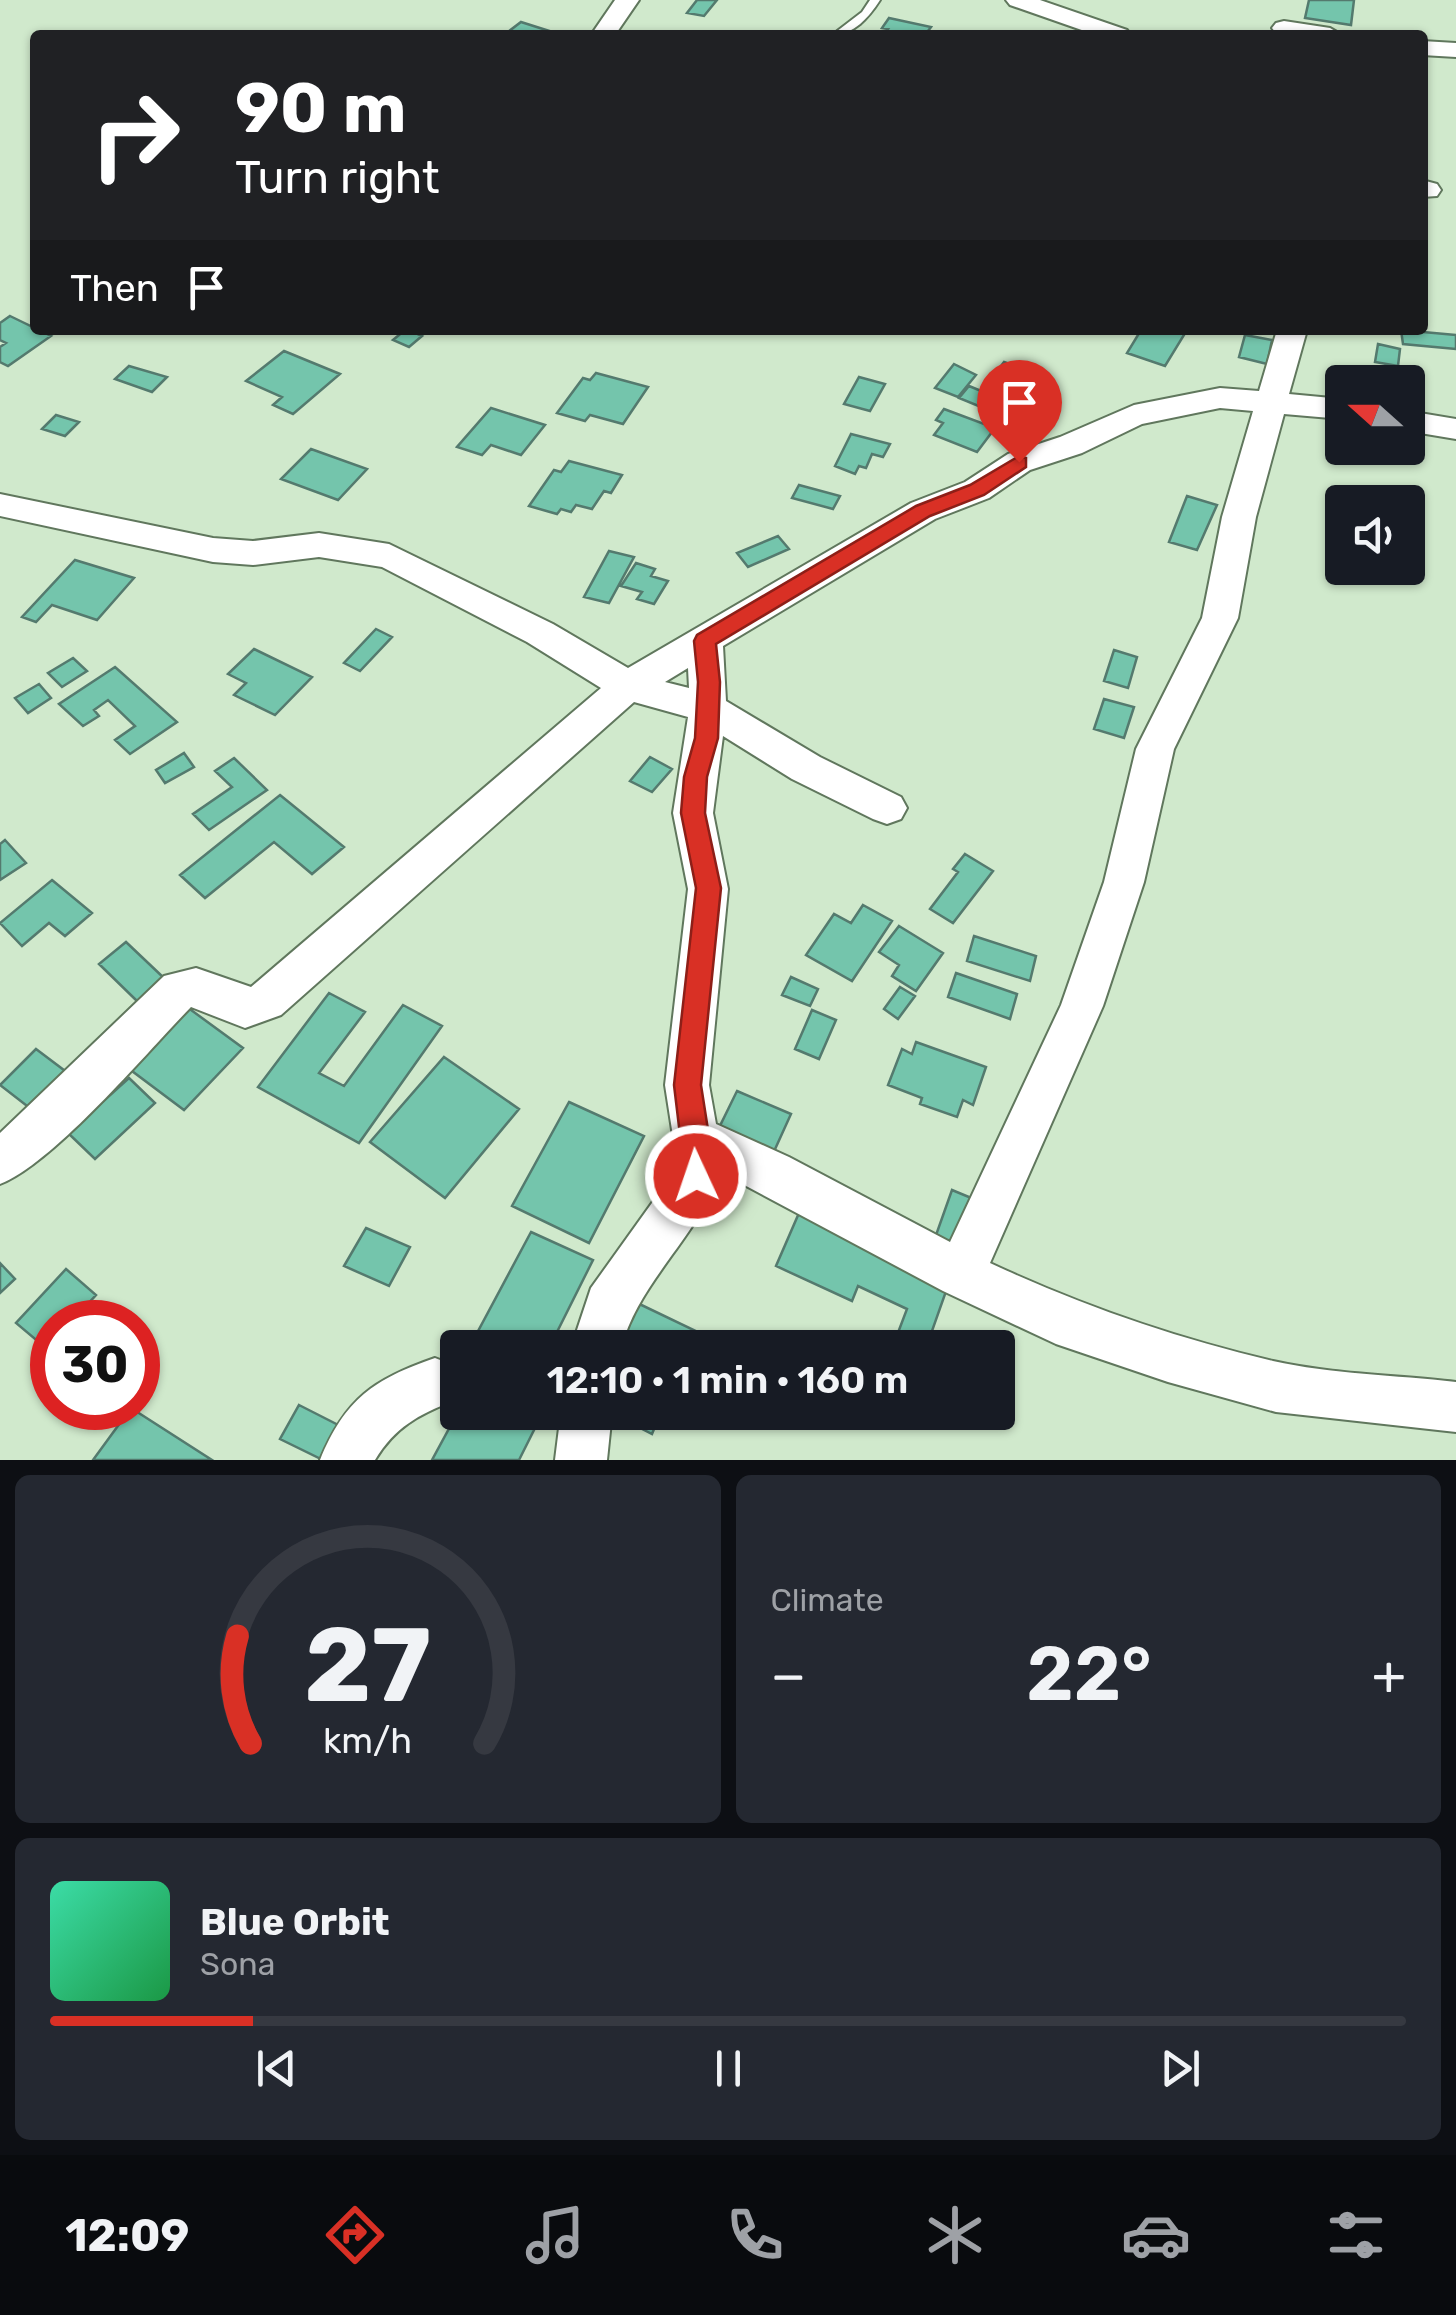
<!DOCTYPE html>
<meta charset="utf-8">
<style>
body{margin:0;font-family:Rubik,sans-serif;background:#242831;color:#f1f3f6;height:100vh;display:flex;flex-direction:column;font-size:38px;white-space:nowrap}
*{box-sizing:border-box;margin:0}
p{font-size:32px;color:#9ea1a6}
.icon{flex:none;width:55px;height:55px;fill:none;stroke:currentColor;stroke-width:2;stroke-linecap:round;stroke-linejoin:round}
.map{position:relative;height:1460px;overflow:hidden}
.panel{display:flex;flex-direction:column;gap:15px;padding:15px;background:#0d0f14;flex:1}
.panel>*{flex:none}
.top-card{position:absolute;left:30px;top:30px;width:1398px;height:305px;border-radius:10px;box-shadow:0 2px 8px #0004;background:#202124;color:#fff;overflow:hidden}
.needle{width:65px;rotate:291deg}
.controls{position:absolute;left:1325px;top:365px;display:grid;gap:20px}
.controls a{display:grid;place-items:center;width:100px;height:100px;border-radius:10px;background:#171b24;box-shadow:0 2px 8px #0004;font-size:50px}
.speed{position:absolute;left:30px;top:1300px;display:flex;gap:20px;font-size:50px;font-weight:700;text-align:center}
.speed>*{display:grid;place-content:center;width:130px;height:130px;border-radius:50%;background:#171b24;box-shadow:0 2px 8px #0004;line-height:1}
.speed .limit{border:15px solid #d22;background:#fff;color:#111}
.pin{position:absolute;display:grid;place-items:center;width:85px;height:85px;color:#fff;margin:-102px -42px;border-radius:50% 50% 50% 0;rotate:-45deg;box-shadow:0 0 10px #0007}
.pin .icon{rotate:45deg}
.me{position:absolute;width:110px;margin:-55px;rotate:357deg;stroke-linejoin:round;filter:drop-shadow(0 0 8px #0008)}
.turn{display:flex;align-items:center;gap:35px;height:210px;padding:0 40px;font-size:45px}
.turn .icon{width:130px;height:130px;stroke-width:2.5}
.turn b{display:block;font-size:70px;line-height:85px}
.then{display:flex;align-items:center;height:95px;padding:0 40px;background:#0003;gap:20px;font-size:38px}
.big{font-size:75px;font-weight:600;line-height:1.1}
.panel .widget{flex:1;display:flex;flex-direction:column;justify-content:center;gap:15px;min-width:0;padding:0 35px;border-radius:15px;background:#242831}
.panel .dial{align-items:center;gap:0}
.dial svg{height:260px;overflow:visible;fill:none;stroke:#363941;stroke-width:7;stroke-linecap:round;text-anchor:middle}
.dial text{fill:#f1f3f6;stroke:none}
.song{display:flex;align-items:center;gap:30px}
.cover{width:120px;height:120px;border-radius:15px;background:linear-gradient(135deg,hsl(160 70% 55%),hsl(140 70% 35%))}
.played{height:10px;border-radius:5px;background:linear-gradient(90deg,#d93025 15%,#363941 15%)}
.keys{display:flex;justify-content:space-around;direction:ltr}
.heat{display:flex;justify-content:space-between;align-items:center;font-size:55px;direction:ltr}
.panel .tiles{flex:1;display:grid;gap:15px;grid-template-columns:1fr 1fr}
.widget:last-child{grid-column:span 2}
.trip{position:absolute;left:440px;top:1330px;width:575px;height:100px;border-radius:10px;background:#171b24;box-shadow:0 2px 8px #0004;font-weight:600;line-height:100px;text-align:center}
.menu{display:flex;height:160px;justify-content:space-around;align-items:center;background:#090b0e;color:#9ea1a6}
.menu .icon{width:70px;height:70px}
.menu .current{color:#d93025}
.menu b{font-size:45px;color:#f1f3f6}
.map>svg:first-child{display:block}
.building{fill:#74c5ac;stroke:#547a6e;stroke-width:2.5}
.lines{fill:none;stroke-linecap:round;stroke-linejoin:round}
.lane-casing{stroke:#60775d;stroke-width:4}
.street-casing{stroke:#60775d;stroke-width:4}
.lane{fill:#fff;fill-rule:evenodd}
.street{fill:#fff;fill-rule:evenodd}
.route{fill:#d93025;stroke:#8d1f18;stroke-width:2.5}
</style>
<div class="map">
<svg width="1456" height="1460" viewBox="0 0 1456 1460">
<rect width="100%" height="100%" fill="#d0e9cc"/>
<path class="building" d="M697,0H717L704,16L687,13Z
M1309,0H1354L1351,25L1305,18Z
M889,18L931,27L925,35H883L888,29L882,28Z
M521,22L562,35H504Z
M10,316L51,336L8,366L0,362V347L6,343L0,340V323Z
M405,330H409L422,336L409,347L393,340Z
M1141,330H1187L1165,366L1127,353Z
M1401,330L1456,335V349L1403,344Z
M1245,335L1272,340L1267,364L1239,357Z
M1378,344L1400,349L1398,366L1375,362Z
M284,351L340,374L293,414L273,405L282,397L246,381Z
M1004,362L1050,378L1030,405L985,388Z
M954,364L976,375L958,397L935,388Z
M129,366L167,377L152,392L115,379Z
M596,373L648,387L623,424L590,415L585,421L557,413L583,378L590,380Z
M859,377L885,384L870,411L844,404Z
M969,386L1025,409L1015,421L959,398Z
M491,408L545,425L521,455L491,445L482,455L457,447Z
M944,409L995,428L977,452L934,435L943,423L936,420Z
M56,415L79,422L65,436L42,429Z
M851,434L890,444L883,457L872,454L866,468L859,466L855,474L835,466Z
M311,449L367,469L338,500L281,479Z
M569,461L622,475L611,493L604,491L592,509L576,505L571,512L561,509L557,514L529,506L554,470L561,472Z
M799,485L840,496L833,509L792,498Z
M1187,496L1217,505L1197,550L1169,542Z
M778,536L789,549L748,567L737,553Z
M609,551L634,557L609,603L584,597Z
M75,560L134,578L97,620L52,605L36,622L22,617Z
M636,563L655,569L651,576L668,581L654,604L637,599L642,592L621,586Z
M376,629L392,637L360,671L344,663Z
M254,649L312,677L275,715L234,695L246,683L228,674Z
M1114,650L1137,657L1128,688L1104,681Z
M73,658L87,671L62,687L48,673Z
M115,667L177,722L130,754L115,740L135,726L108,700L94,710L99,716L83,726L59,704Z
M39,684L51,698L28,713L15,698Z
M1104,699L1134,707L1124,738L1094,729Z
M184,753L194,767L165,783L156,770Z
M650,757L672,769L652,792L630,781Z
M234,758L267,790L209,830L193,814L232,787L215,771Z
M280,795L344,847L312,874L274,842L205,898L180,875Z
M5,840L26,863L0,880V844Z
M965,854L993,871L953,923L930,909L958,872L953,869Z
M52,880L92,913L65,936L49,923L22,946L0,923Z
M863,905L892,921L852,981L806,955L834,914L851,923Z
M899,926L943,953L916,991L892,976L899,965L879,952Z
M974,936L1036,956L1030,981L967,961Z
M126,942L165,979L137,1001L99,964Z
M956,973L1017,994L1010,1019L948,997Z
M791,977L818,989L810,1006L782,995Z
M900,987L915,996L898,1019L884,1009Z
M329,993L365,1012L319,1073L344,1086L403,1005L442,1026L359,1143L258,1087Z
M187,1007L243,1048L184,1110L128,1068Z
M812,1010L836,1020L819,1059L795,1049Z
M916,1042L986,1067L973,1105L963,1100L957,1117L920,1104L922,1098L888,1085L902,1049L912,1054Z
M36,1049L89,1089L53,1126L0,1085Z
M444,1057L519,1109L445,1198L370,1142Z
M129,1078L155,1103L95,1159L68,1133Z
M737,1091L791,1114L771,1158L716,1134Z
M569,1102L644,1136L589,1243L512,1206Z
M952,1190L981,1202L959,1265L930,1252Z
M799,1213L950,1280L926,1348L896,1338L907,1309L858,1286L852,1301L776,1266Z
M366,1228L410,1247L389,1286L344,1266Z
M531,1232L593,1260L549,1348H469Z
M0,1263L15,1279L0,1293Z
M66,1269L96,1295L71,1322H52V1343L47,1349L16,1323Z
M629,1299L698,1332L691,1348H615Z
M299,1405L352,1432L337,1460H323L280,1439Z
M131,1408L212,1460H93Z
M458,1412H498L534,1430L519,1460H432Z
M609,1412H661L652,1434Z"/>
<g class="lines">
<g class="lane-casing">
<path id="lane" d="M870,0H880C869,17 854,35 832,35L862,12Z"/>
</g>
<g class="street-casing">
<path id="street" d="M615,0H639L615,35H591Z
M1006,0H1040L1127,30L1131,35H1096L1010,5Z
M1284,21L1330,28L1342,35L1276,33L1272,28L1276,23Z
M1422,41L1456,43V57L1422,55Z
M1422,180L1437,184L1441,190L1437,196L1422,197Z
M1277,330H1307L1289,394L1342,399V419L1284,414L1256,517L1238,618L1174,749L1144,882L1103,1006L990,1263C1080,1305 1175,1338 1273,1361C1331,1374 1396,1375 1456,1382V1432L1276,1412L1168,1382L1056,1344L943,1291L720,1172C698,1237 639,1281 621,1348H571L591,1288L672,1175L677,1162L665,1085L688,889L673,813L688,717L634,702L281,1015L245,1028L191,1007C147,1052 54,1163 0,1184V1133L164,976L196,968L251,987L601,688L527,642L382,567L319,557L253,565L213,562L0,516V494L213,538L253,541L319,533L389,544L553,624L628,668L911,503L965,482L1008,454L1060,437L1134,405L1220,388L1259,391ZM1220,408L1253,411L1222,517L1202,618L1136,749L1104,882L1061,1005L950,1242L789,1157L716,1124L709,1085L728,889L713,813L723,736L792,779L873,819L887,824L901,819L907,808L901,797L820,757L726,701L723,646L935,519L989,498L1030,470L1082,453L1142,424ZM688,668L689,688L665,682Z
M1408,411L1456,419V439L1408,431Z
M435,1358L453,1365L458,1376L453,1401C418,1415 395,1427 375,1460H320C345,1399 374,1379 435,1358Z
M561,1412H612L607,1460H555Z"/>
</g>
<use href="#lane" class="lane"/>
<use href="#street" class="street"/>
</g>
<path class="route" d="M1019,456L1026,458V467L984,495L930,516L716,644L720,682L718,738L707,777L705,813L721,888L701,1085L713,1162L706,1185L696,1189L686,1185L674,1085L696,888L681,813L684,777L695,738L698,682L694,641L697,635L916,506L970,485Z"/>
</svg>
<div class="controls">
<a><svg class="needle" viewBox="-14 -14 28 28"><path d="M0-13l5 13h-10z" fill="#e53935"/><path d="M0 13l5-13h-10z" fill="#9ea1a6"/></svg></a>
<a><svg class="icon" aria-label="sound" viewBox="0 0 24 24"><path d="M4 9h4l5-4v14l-5-4H4zM17 9q2 3 0 6"/></svg></a>
</div>
<div class="speed"><div class="limit">30</div></div>
<div class="pin" style="left:1019px;top:462px;background:#d93025"><svg class="icon" aria-label="arrive" viewBox="0 0 24 24"><path d="M6 21V4h12l-3 4 3 4H6"/></svg></div>
<svg class="me" style="left:696px;top:1176px" viewBox="-20 -20 40 40"><circle r="17" fill="#d93025" stroke="#fff" stroke-width="3"/><path d="M0-11L8 9 0 5-8 9z" fill="#fff"/></svg>
<div class="trip">12:10 · 1 min · 160 m</div>
<div class="top-card">
<div class="turn"><svg class="icon" aria-label="right" viewBox="0 0 24 24"><path d="M7 20v-9h11M14 6l5 5-5 5"/></svg><div><b>90 m</b>Turn right</div></div>
<div class="then">Then<svg class="icon" aria-label="arrive" viewBox="0 0 24 24"><path d="M6 21V4h12l-3 4 3 4H6"/></svg></div>
</div>
</div>
<section class="panel">
<div class="tiles">
<div class="widget dial"><svg viewBox="0 0 100 80">
<path d="M14 69A42 42 0 1 1 86 69"/>
<path d="M14 69A42 42 0 0 1 10 36" stroke="#d93025"/>
<text x="50" y="56" font-size="32" font-weight="700">27</text>
<text x="50" y="72" font-size="11">km/h</text>
</svg></div>
<div class="widget"><p>Climate</p>
<div class="heat"><a>−</a><b class="big">22°</b><a>+</a></div>
</div>
<div class="widget">
<div class="song"><i class="cover"></i><div><b>Blue Orbit</b><p>Sona</p></div></div>
<div class="played"></div>
<div class="keys"><svg class="icon" aria-label="previous" viewBox="0 0 24 24"><path d="M18 5L8 12l10 7zM5 5v14"/></svg><svg class="icon" aria-label="pause" viewBox="0 0 24 24"><path d="M8 5v14M16 5v14"/></svg><svg class="icon" aria-label="next" viewBox="0 0 24 24"><path d="M6 5l10 7-10 7zM19 5v14"/></svg></div>
</div>
</div>
</section>
<nav class="menu">
<b>12:09</b>
<svg class="icon current" aria-label="directions" viewBox="0 0 24 24"><path d="M12 3l9 9-9 9-9-9zM9 14v-3h6M13 9l2 2-2 2"/></svg>
<svg class="icon" aria-label="music" viewBox="0 0 24 24"><path d="M9 18V5l10-2v13"/><circle cx="6" cy="18" r="3"/><circle cx="16" cy="16" r="3"/></svg>
<svg class="icon" aria-label="phone" viewBox="0 0 24 24"><path d="M5 4h4l2 5-3 2q2 4 5 5l2-3 5 2v4C11 20 4 13 5 4z"/></svg>
<svg class="icon" aria-label="climate" viewBox="0 0 24 24"><path d="M12 3v18M4 7l16 10M4 17L20 7"/></svg>
<svg class="icon" aria-label="car" viewBox="0 0 24 24"><path d="M5 17H2v-5l4-1 3-4h7l3 4 3 1v5h-3M9 17h6M6 11h13"/><circle cx="7" cy="17" r="2"/><circle cx="17" cy="17" r="2"/></svg>
<svg class="icon" aria-label="filters" viewBox="0 0 24 24"><path d="M4 7h16M4 17h16"/><circle cx="9" cy="7" r="2"/><circle cx="15" cy="17" r="2"/></svg>
</nav>
